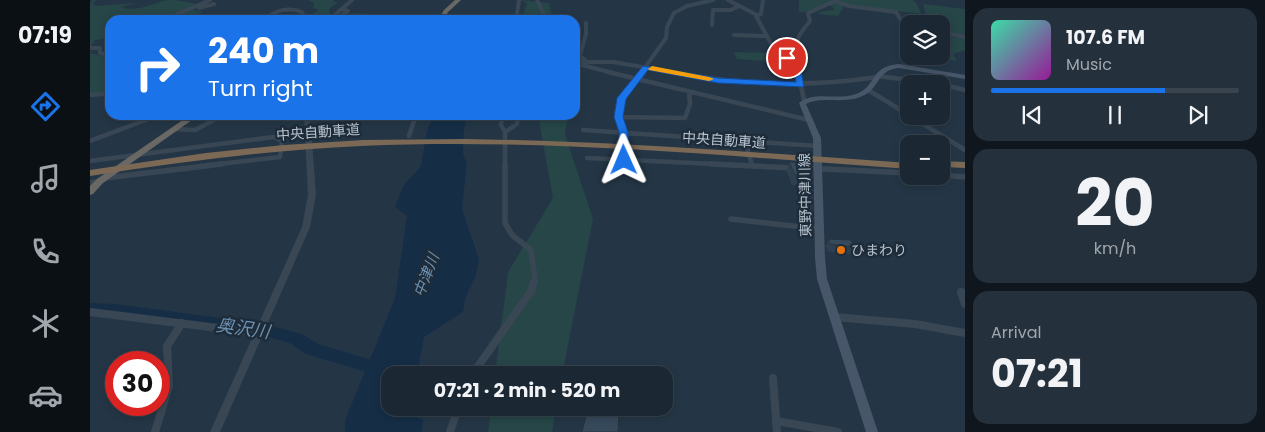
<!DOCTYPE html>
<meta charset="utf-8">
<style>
body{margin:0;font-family:Poppins,"Noto Sans JP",sans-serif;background:#24303c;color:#f1f3f6;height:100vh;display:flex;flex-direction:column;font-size:19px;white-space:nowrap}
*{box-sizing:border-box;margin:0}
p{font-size:16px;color:#a0a6ac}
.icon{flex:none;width:28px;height:28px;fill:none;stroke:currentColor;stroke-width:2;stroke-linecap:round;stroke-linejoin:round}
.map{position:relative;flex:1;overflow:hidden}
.details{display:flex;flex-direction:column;gap:8px;padding:8px;background:#0f161d;width:300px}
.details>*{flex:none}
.top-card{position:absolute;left:15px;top:15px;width:475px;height:105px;border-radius:15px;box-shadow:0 2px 8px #0003,0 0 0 1px #39444f;background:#1a73e8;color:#fff;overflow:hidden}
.fabs{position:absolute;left:810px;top:15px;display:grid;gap:10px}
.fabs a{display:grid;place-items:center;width:50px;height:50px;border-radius:10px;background:#1b2834;box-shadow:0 2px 8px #0003,0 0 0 1px #39444f;font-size:25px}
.speed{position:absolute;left:15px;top:351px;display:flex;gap:10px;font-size:25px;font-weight:700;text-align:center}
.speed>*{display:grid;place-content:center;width:65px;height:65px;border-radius:50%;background:#1b2834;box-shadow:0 2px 8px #0003,0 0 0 1px #39444f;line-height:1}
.speed .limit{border:8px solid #d22;background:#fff;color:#111}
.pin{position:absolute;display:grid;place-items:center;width:42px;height:42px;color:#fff;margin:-21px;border:2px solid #fff;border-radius:50%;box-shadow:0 1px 5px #0007}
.me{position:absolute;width:55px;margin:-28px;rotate:359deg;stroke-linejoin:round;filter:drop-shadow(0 0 4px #0008)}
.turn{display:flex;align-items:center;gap:18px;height:105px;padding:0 20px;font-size:22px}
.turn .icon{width:65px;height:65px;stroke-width:2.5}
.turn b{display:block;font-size:35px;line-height:42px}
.big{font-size:38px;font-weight:700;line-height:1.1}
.details .widget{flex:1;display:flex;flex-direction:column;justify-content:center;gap:8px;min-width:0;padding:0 18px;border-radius:15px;background:#24303c}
.details .dial{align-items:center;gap:0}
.dial b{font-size:65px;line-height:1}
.song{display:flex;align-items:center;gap:15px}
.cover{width:60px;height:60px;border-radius:8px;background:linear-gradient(135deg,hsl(160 70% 55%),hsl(300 70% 35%))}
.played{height:5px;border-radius:2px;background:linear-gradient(90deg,#1a73e8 70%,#39444f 70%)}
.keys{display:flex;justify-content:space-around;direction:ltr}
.trip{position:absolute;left:291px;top:366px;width:292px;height:50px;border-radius:15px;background:#1b2834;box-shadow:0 2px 8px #0003,0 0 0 1px #39444f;font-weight:700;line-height:50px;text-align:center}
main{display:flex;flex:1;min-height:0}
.dock{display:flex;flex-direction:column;width:90px;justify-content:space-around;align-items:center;background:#0b1015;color:#a0a6ac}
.dock .icon{width:35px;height:35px}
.dock .active{color:#1a73e8}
.dock b{font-size:22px;color:#f1f3f6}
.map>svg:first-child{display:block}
.green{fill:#264647}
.water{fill:#152e46}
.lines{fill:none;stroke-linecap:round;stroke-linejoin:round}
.river{fill:#152e46;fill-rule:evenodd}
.minor-far3{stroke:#394755;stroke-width:4}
.minor-far2{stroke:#394755;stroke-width:4.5}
.minor-far1{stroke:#394755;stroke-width:5.5}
.minor{stroke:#394755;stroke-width:8}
.tertiary{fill:#394755;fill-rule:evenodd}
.secondary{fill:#475668;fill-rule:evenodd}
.trunk{fill:#6a6865;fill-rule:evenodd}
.motorway{fill:#7c6955;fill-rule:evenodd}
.wall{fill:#2e404f}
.building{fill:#364a5c;stroke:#263440}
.route{fill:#1a73e8;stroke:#114b97}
.slow{fill:#f59e0b}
.food-dot{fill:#e8710a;stroke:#1e2c3a;stroke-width:2}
.labels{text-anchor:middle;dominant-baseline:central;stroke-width:5;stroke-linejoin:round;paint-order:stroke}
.street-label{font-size:14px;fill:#b7c2ce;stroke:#1e2c3a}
.poi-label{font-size:14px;fill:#b7c2ce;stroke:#1e2c3a;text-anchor:start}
.water-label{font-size:15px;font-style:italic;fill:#6c90b0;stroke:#1e2c3a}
.near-water-label{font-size:18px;font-style:italic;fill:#6c90b0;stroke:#1e2c3a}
</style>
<main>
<nav class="dock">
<b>07:19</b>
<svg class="icon active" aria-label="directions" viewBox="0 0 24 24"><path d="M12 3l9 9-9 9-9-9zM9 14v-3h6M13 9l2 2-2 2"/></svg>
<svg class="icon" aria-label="music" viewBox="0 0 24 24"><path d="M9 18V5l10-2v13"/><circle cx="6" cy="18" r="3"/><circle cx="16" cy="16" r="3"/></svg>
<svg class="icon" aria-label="phone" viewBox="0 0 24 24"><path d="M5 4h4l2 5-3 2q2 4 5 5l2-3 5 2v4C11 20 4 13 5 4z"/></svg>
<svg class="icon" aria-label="climate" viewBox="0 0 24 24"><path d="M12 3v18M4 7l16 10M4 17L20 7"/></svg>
<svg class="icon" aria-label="car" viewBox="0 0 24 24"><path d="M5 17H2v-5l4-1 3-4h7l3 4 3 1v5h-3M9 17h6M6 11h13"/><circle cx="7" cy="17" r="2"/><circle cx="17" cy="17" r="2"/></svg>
</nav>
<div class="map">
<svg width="875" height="432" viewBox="0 0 875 432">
<rect width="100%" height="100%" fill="#243646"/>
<path class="green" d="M3,0H7L3,3L5,6L47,3L31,7C46,13 63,3 78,0C87,0 98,2 106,4L101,9L113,12L82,20H20V38L5,40L0,48V2Z
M218,0H243V2H248L239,9L240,16L235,20H220L223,14L229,10L223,8L224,3Z
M431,0L459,3L463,20H435L434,12L437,4Z
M709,0H822L827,4L831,14L753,4L755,5L748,16L730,14L728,12L744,10L742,6C730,5 721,12 709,12Z
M833,4L875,9V35L855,32L851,28V24L819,21L821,18L818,14L836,16Z
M264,13L299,15L311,20H256Z
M851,35L875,39V50L863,54L867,61L843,58L851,56Z
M644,52L684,53L701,63L647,59Z
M0,53L20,58V97L0,96Z
M448,115H478L475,135L503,219L472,375H405L418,272L463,198Z
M401,408H466L462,432H398Z"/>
<path class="water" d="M345,115H377L374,130L373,153L377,164L372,209L389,259L386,275L375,299L373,312L334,337L327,375H300V408H320L319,414L333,420L332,432H255V420L305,298L317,216L305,207L313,186L331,166L337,130Z"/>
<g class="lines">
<path class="river" d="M0,303L26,304L175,324L212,334L228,344L302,366L305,371L303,375L296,378L216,354L200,343L175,336L26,316L0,315Z"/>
<path class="minor-far3" d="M447,0L457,20
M638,0L665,14L686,53L706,64L708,73
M109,8L124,4
M666,16L671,14L673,0
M74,20L120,0
M173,20C185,11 197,6 212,12L216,20
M239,20L262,0
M245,20L258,11L252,9
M426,20L429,1
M496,23V34L491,52L487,53L496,61
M622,25L623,10H641L649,6
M851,32L875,37
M644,35L676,36
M0,48H10V53L20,56
M485,59L492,65L523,73
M702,60L707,59C704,41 709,34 720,21L718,13L745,1L759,6L806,12L815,27L819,28
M488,62H523L588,73
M551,73L576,38L577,27L584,13L597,6L623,0"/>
<path class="minor-far2" d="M518,72L719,120
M581,72C651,85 717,88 787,77
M708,72L714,100
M788,76L850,84
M851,84L875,90
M778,90L819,115
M0,95L20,93
M412,115L411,125L415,132
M820,116L875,150
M529,117L595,118L600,104L599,92
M85,129L105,130L124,120V115
M493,130L728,146
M532,132C526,103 535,94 552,72
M534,132V160
M319,136L326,115
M0,141L69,115
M655,142L662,165
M497,158L646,165
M0,161L184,137L192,141L190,157L121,165
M415,165V132L427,124L428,115"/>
<path class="minor-far1" d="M415,164V223L422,235L441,250L445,278L444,283
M621,164L704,168
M713,168L819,173
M851,175L875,177
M15,178L132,164
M0,183L10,181
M641,219L729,229"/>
<path class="minor" d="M875,293L871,292L875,304
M0,312L160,332L167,338
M745,317L825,324L875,333
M382,375L441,291L444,282
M683,378L687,432
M686,421L748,432
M65,432L79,386L77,346L92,323
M360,432L368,408"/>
<path class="tertiary" d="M214,115H220L226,195L220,227L130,432H120L212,227L218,195Z"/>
<path class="secondary" d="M809,64L875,75V79L809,68C785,70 791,90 770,97C753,104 731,96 716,104L731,138L735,258L737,279L788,432H776L727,279L725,258L723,138L709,103C724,90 748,101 766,94C788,86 778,67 809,64Z"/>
<path class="trunk" d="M365,0H371L358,12L354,20H348L354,10Z
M100,115H109L13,183L3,194L0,195V186L7,179Z"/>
<path class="motorway" d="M375,139C524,141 671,153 819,163V169C637,156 453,138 271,146C180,150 90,162 0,176V170L116,153L194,145L273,140Z
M851,161L875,162V168L851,167Z"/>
</g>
<path class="wall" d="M699,162L719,177L716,187L702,185L697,172Z
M739,239L764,247L761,254L737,251L736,246Z"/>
<path class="building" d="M699,162L719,163V177L705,175Z
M739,239L761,240L764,247L739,244Z
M498,408H520L529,410L528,432H492Z"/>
<path class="route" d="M697,55L710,64L714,87L628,83L558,70L536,99L533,117L538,132L539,160L534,163L529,160V132L524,117L527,98L553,66L628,78L706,82L702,65L693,58Z"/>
<path class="slow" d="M562,66L619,77L624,79L619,81L559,70L558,69Z"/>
<circle class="food-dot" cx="751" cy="250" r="5"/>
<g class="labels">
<g class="street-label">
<text transform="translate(228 132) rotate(-4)">中央自動車道</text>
<text transform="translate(634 140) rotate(4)">中央自動車道</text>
<text transform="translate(715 195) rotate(-91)">東野中津川線</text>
</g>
<g class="poi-label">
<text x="761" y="250">ひまわり</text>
</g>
<g class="water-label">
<text transform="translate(336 275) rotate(-69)">中津川</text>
</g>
<g class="near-water-label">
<text transform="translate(153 328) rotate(8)">奥沢川</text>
</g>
</g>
</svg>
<div class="fabs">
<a><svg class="icon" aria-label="layers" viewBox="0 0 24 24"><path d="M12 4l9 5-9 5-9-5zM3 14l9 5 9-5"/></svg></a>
<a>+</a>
<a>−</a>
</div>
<div class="speed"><div class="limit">30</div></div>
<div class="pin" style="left:697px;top:58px;background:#d93025"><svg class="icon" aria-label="arrive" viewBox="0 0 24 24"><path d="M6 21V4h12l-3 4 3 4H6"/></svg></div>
<svg class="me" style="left:534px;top:160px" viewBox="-20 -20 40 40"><path d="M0-17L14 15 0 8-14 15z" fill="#1a73e8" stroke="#fff" stroke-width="4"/></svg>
<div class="trip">07:21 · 2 min · 520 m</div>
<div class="top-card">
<div class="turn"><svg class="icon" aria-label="right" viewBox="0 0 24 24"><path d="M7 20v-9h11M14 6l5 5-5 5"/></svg><div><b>240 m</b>Turn right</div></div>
</div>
</div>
<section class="details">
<div class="widget">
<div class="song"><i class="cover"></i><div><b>107.6 FM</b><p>Music</p></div></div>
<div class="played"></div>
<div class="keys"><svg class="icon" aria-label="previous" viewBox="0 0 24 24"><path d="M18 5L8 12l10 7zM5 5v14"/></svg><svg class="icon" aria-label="pause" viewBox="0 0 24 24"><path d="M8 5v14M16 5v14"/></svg><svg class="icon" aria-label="next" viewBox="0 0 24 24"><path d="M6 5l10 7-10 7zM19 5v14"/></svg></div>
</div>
<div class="widget dial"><b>20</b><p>km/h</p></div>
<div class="widget"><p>Arrival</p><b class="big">07:21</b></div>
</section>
</main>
